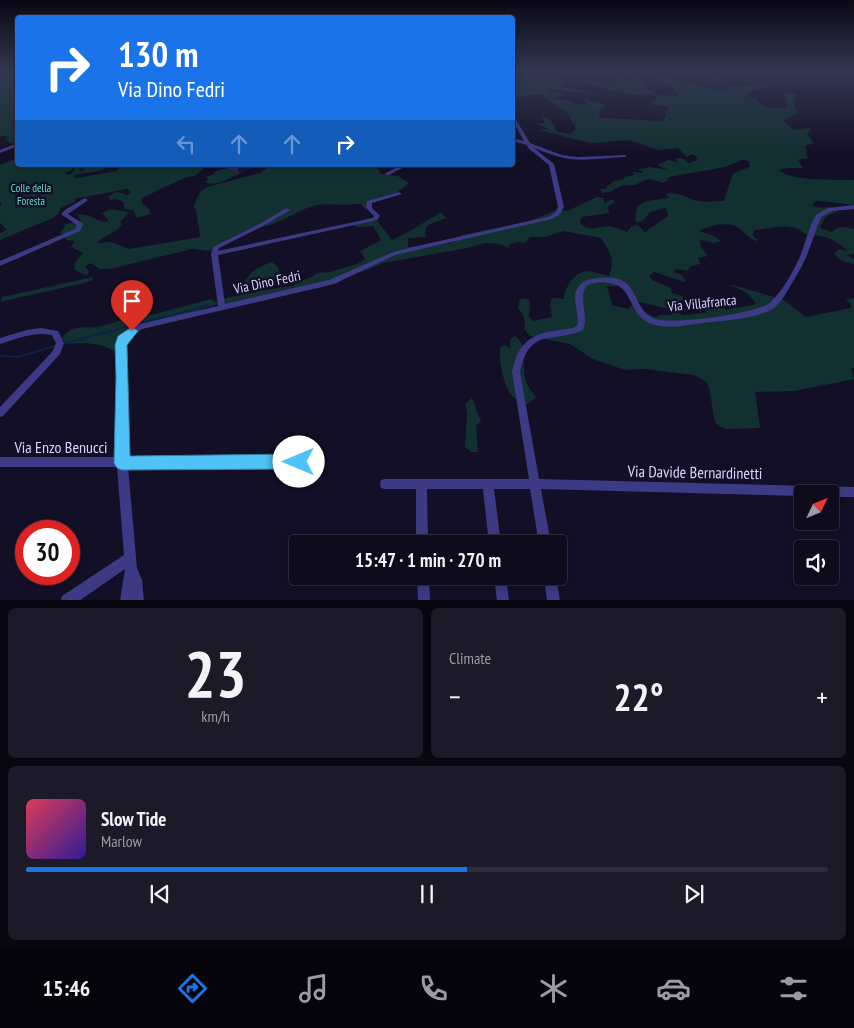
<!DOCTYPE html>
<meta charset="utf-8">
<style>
body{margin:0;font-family:"PT Sans Narrow",sans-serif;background:#1c1929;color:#f1f3f6;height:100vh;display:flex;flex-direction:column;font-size:19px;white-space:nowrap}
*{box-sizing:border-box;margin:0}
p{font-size:16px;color:#9b9ba3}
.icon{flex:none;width:28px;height:28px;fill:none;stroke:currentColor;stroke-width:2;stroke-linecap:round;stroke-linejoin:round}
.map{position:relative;height:600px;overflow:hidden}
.side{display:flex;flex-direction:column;gap:8px;padding:8px;background:#08060f;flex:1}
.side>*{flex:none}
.banner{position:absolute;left:15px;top:15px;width:500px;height:152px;border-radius:5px;box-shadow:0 2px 8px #0003,0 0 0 1px #2e2b3b;background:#1a73e8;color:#fff;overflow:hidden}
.needle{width:32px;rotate:47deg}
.buttons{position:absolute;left:794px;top:485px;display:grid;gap:10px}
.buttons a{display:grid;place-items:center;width:45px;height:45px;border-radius:5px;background:#0e0b1c;box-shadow:0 2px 8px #0003,0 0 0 1px #2e2b3b;font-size:25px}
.speed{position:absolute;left:15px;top:520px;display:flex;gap:10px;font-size:25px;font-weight:700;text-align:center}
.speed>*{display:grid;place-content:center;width:65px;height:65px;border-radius:50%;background:#0e0b1c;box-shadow:0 2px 8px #0003,0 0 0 1px #2e2b3b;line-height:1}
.speed .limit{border:8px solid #d22;background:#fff;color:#111}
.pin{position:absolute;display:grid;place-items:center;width:42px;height:42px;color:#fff;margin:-51px -21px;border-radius:50% 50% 50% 0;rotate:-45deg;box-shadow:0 0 5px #0007}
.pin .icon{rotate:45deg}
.me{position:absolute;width:55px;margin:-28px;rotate:270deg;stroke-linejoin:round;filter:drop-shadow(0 0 4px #0008)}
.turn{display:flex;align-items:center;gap:18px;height:105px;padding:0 20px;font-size:22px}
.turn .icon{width:65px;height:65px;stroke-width:2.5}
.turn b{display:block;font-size:35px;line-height:42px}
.lanes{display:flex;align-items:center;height:48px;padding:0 20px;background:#0003;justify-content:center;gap:25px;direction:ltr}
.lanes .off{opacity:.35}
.big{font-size:38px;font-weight:800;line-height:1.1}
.side .tile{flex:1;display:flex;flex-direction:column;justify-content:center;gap:8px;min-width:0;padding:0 18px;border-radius:8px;background:#1c1929}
.side .dial{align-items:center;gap:0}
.dial b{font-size:65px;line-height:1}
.song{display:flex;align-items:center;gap:15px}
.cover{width:60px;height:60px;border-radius:8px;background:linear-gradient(135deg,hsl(350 70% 55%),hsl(250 70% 35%))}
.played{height:5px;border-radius:2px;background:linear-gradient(90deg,#1a73e8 55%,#2e2b3b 55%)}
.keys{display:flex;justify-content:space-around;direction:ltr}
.heat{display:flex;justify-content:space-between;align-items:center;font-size:28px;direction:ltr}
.side .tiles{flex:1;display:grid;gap:8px;grid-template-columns:1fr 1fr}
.tile:last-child{grid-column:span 2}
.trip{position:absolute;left:289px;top:535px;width:278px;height:50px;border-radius:5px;background:#0e0b1c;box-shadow:0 2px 8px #0003,0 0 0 1px #2e2b3b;font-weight:800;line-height:50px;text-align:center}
.tabs{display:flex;height:80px;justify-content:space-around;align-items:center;background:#06040b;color:#9b9ba3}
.tabs .icon{width:35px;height:35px}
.tabs .selected{color:#1a73e8}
.tabs b{font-size:22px;color:#f1f3f6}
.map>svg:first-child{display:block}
.green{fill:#12302f;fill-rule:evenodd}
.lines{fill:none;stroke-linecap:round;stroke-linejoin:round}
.stream{stroke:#0c2248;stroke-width:2}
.minor{fill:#3d3a85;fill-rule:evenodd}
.wall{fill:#312854}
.shaded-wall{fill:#1d163a}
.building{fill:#433a66;stroke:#5a527e}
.route{fill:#4fc3f7;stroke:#337fa1}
.labels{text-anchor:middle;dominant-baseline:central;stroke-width:5;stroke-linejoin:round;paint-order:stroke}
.far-park-label{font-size:11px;fill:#5fe0c0;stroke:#130f26}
.street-label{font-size:14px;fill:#d9d4ff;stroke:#130f26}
.near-street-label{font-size:16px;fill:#d9d4ff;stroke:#130f26}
</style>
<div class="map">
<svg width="854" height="601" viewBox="0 0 854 601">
<rect width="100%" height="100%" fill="#130f26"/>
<path class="green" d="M0,71L4,73L17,71V142L11,144L6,139L8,136H0Z
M513,71H560L568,74L560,85L562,87L597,93L594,94L551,89L548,92L553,93L550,91L565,94L552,98L569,101L580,105L587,103L583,99L607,105L599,111L600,118H606L661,121L666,116L665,111L670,107L650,104L658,98L652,93L631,95L586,83L577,75C584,75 583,78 588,80C594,83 610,83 614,81L612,77L598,71H606L629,80L630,79L626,71H650L671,76L664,71L680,74L686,72L684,71H703L713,73L707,75L732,81C722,85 705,76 694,73L691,77L701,80L672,77L682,82L723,91H727L726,87L755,85L752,80L767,81V83L775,84L748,92L746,96L757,99L761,105L771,108H787L786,95L783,93L796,94L798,95L793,101L797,113L783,121L794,130L810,128L811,130L807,134L814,143L805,146L807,151L806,154L808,158L798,160L803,168H787L779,170C791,182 836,179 854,180V205L821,201H816L812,205C819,210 829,205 837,209V212C824,217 825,216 820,228L832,232C839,225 845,227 854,229V254L847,255L854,259V264L842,261L834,254L839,249L848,251C840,244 832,238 821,236C817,235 813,237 810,236C805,235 801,230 796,228C781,223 768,230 754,230L753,236L758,240L756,241C748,238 745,233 739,228C729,221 710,225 699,231L712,235L721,241L714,243L700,240L701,247L708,256L698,258L700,264L691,266L687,271L676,269L674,272L682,275L686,281L684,282L654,272L649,276L652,280L671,288L672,293L682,296L686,304H671L676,311L683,315L705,313L707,309L698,305V303L704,302L702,300L709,298L720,302L722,307L726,310L754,305L756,303L747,293L730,285H733L784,300L806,317L851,308V304L846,300L854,298V368L851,369L854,379L794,391L755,392L760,428L726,429L715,423L709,387L705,381L694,375L644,369L625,370L593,359L570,344L530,336L524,329C526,320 524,315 518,308L520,299L525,298L530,301L529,316L533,321L552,317L550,305L552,298L564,299C565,287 574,271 589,271C595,272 602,274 609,276C615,258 611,254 601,238L564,231L544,237H530L525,243L517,242L510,244L509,248L500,244L485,243L468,248L383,263C363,274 340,275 320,288L226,305L224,299C228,296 286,286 293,286C300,279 310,280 317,273L330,272L357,264L365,259L360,251L381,240L373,226L357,227L353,223L371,218L378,222L392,240L412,230L441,212L446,218L428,225L425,230L426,237L408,238V250L454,242L462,235L529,221L557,210L567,211L597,197L604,198V203L613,199L615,202L608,206L609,213L582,217L580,223C589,232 596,227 607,226C613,226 621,230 627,232L632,226L638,225L645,232L668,216L666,208L650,212L643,221L635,222L637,206L646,201L669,198L666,194C677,191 684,197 694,200C704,203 714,201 724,201L733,173L750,167L749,161L742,160L725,167L669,177L667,181L662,183C639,172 645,189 622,185L610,192L602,193L600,189H607L606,187L614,181L624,179V177L634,175L633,172L643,173L639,169L650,167L668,170L657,165L668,160L679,162L675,159C682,156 684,160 689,163L697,160L696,156L692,154L687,157L678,148L659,150L629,140L590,143L539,130L548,129L535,123H545L542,116C551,118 554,124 557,132L570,134L576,129L568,114L544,97V94L528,95L530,97L522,96L513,99V77L530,74ZM643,72L672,87L679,96L660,95L645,89L644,83L631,74ZM607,286H619L639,302L669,309L672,315H659V317L651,316L633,304L628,309L612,305Z
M17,158L18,165H72V170L65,173L66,175L72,174L76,165H81L79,170L81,171L84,170L83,165H100L105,169C95,173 82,172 73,176L77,178L117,171L121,165H195L204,168L195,176L184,178L142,198V203L149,209L151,214L137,218L133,210L125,209L123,202L116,199L110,200L108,197C117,189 120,193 128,195L131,192L127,189L74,199L76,201L61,208L58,214L53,218L0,240V233L7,230L0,223V206L2,203L0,202V165Z
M270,165H376L381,174L398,176L409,183L398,192L368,202L366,210L361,204H357C342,206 328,202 313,206C295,211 281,224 262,227L289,210L288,208C263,225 233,233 210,251L192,249L110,269H100L90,263L85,267L89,271L87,276L75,270L74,264L83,253L71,247L75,241L66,240L65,235L60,233L66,224L81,221L78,215C92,212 97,225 109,221L102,213L110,209L129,212L120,222L122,224C116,234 104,235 97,243L112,242L129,249L200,237L196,209L193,207L200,192L207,187L260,173Z
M227,168L239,174C229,178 218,187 205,182L208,179L206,177L214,174L213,172Z
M272,262L278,267L281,277L276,281L244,288L243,283C247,280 248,276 251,273C254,270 267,263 272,262Z
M93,277L92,280L84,283L0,302L2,297Z
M211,299L218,304L120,335L117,341L116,350L113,351C99,342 82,343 66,344L62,338C74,322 86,330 102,326C116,323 125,316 140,318Z
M514,336C529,343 521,367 526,381C528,387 533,393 536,398L527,404C522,402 516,399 512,396C503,384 499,362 500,348L505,345L510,348V340Z
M472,398L481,422L476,425L478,452H471L465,446L467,413L465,404Z"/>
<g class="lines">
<path class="stream" d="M62,344L210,305
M0,356L18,357L55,346"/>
<path class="minor" d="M594,71H599L603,73L601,74Z
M841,71L854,73V75L842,72Z
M512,113L530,143L551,151L562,155L578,157L625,155L627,156L625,157C606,158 587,161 569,159C557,157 545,152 534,148L554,164L564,207L559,215L552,219L412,251L395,255L334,284L142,329L129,338L125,345L127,377V457H299L303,459L304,462L303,465L299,467H128L137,568L142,580L144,601H120L125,569L79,601H61L62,596L124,555L117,467H0V457H117L119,377L117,345L123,334L140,324L218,306L211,254L213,247L261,223L285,209L287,208L290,210L265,225L219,248L218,251L373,218L374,216L366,208L367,201L399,192L402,194L372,203V208L380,216L377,220L218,255L225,304L329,280L391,253L408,248L548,217L555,213L558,207L549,165L528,148L527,145L512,141V138L524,141L512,119Z
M18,143V146L0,153V150Z
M401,165H408L389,175L384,174Z
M85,198L88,200L87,201L68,214L82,223L83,224L80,231L0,266V261L75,229L77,225L61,214L66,209Z
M854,205V209L832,211L821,217C815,231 811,246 805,260C800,270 794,280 788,290C784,296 780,303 774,308C759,319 722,321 703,323C685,325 664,331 647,322C629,313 632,285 609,283C604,282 596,282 590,284C575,291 590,315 583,330C553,344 530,326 520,372L539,479L854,487V497H830V494H802V496L541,489L551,544H539L530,489H494L501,544H489L483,489H427L428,544H416V489H385L381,488L380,484L381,480L385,479H529L512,372C520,334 538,333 573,328L577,326C581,314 569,297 579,286C584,279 592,279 600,278C641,273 630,307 653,318C668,326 759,314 771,302C783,290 795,269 801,254C806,241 809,227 816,215L828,208Z
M41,328L58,331L64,343L60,354L3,416L0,417V407L52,352L56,343L52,335C34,331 17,339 0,344V338L27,330Z
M417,576H429L430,601H418Z
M494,576H506L509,601H497Z
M544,576H556L560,601H547Z"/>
</g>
<path class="wall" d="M226,165H250L251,169L239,174L227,168Z"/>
<path class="shaded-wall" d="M243,165H250L251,169L239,174L237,168Z"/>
<path class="building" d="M231,165H243L237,168Z"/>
<linearGradient id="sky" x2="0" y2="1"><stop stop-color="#0a0815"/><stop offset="0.46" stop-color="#333752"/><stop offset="1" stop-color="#333752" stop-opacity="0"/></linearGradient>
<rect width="854" height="155" fill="url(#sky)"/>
<path class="route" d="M132,327L138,331L127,345L130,456L299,454L304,456L307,462L304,467L299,469L122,470L117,468L114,463L116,377L115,345L118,336Z"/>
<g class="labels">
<g class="far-park-label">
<text x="31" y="188">Colle della<tspan x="31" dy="13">Foresta</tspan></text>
</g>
<g class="street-label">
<text transform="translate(267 282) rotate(-12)">Via Dino Fedri</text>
<text transform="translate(702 303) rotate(-6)">Via Villafranca</text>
</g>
<g class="near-street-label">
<text x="61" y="447">Via Enzo Benucci</text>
<text transform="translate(695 472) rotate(1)">Via Davide Bernardinetti</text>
</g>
</g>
</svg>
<div class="buttons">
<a><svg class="needle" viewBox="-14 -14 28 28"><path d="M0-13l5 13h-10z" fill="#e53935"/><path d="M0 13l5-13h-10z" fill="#9b9ba3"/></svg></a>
<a><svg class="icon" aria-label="sound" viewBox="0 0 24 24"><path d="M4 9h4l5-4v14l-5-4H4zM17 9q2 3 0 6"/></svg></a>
</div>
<div class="speed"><div class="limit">30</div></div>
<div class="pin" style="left:132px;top:331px;background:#d93025"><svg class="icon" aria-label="arrive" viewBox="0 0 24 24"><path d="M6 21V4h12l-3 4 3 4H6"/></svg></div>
<svg class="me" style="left:299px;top:462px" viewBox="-20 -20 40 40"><circle r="19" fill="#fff"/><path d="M0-13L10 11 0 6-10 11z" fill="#4fc3f7"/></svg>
<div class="trip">15:47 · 1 min · 270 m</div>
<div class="banner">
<div class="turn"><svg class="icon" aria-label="right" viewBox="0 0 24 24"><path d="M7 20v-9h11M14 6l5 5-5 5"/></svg><div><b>130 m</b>Via Dino Fedri</div></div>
<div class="lanes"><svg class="icon off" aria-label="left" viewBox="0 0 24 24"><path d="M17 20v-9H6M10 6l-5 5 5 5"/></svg><svg class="icon off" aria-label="ahead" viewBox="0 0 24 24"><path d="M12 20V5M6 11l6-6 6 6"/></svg><svg class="icon off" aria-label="ahead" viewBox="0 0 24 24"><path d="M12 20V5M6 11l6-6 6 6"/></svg><svg class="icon" aria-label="right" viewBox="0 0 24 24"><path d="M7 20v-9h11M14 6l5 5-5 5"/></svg></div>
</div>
</div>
<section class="side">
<div class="tiles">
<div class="tile dial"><b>23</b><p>km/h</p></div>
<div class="tile"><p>Climate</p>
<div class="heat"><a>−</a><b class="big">22°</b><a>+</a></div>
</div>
<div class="tile">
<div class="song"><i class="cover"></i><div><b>Slow Tide</b><p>Marlow</p></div></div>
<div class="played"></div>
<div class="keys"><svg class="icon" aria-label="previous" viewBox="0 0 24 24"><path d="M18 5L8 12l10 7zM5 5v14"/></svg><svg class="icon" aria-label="pause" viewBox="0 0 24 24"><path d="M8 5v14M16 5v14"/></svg><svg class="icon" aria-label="next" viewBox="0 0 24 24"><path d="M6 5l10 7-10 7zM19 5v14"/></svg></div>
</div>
</div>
</section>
<nav class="tabs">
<b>15:46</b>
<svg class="icon selected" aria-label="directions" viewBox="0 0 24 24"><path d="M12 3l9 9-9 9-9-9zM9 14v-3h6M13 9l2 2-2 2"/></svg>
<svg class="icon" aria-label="music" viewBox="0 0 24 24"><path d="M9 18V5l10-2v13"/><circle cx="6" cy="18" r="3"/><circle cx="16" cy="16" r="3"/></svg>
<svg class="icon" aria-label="phone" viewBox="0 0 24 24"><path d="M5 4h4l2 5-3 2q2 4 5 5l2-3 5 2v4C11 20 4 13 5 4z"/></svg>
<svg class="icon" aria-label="climate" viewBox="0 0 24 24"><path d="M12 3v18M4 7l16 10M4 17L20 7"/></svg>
<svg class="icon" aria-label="car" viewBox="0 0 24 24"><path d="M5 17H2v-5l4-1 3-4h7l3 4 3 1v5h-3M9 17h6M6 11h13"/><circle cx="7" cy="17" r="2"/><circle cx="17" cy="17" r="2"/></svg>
<svg class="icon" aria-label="filters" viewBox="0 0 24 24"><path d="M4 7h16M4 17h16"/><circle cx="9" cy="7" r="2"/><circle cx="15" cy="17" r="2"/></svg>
</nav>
